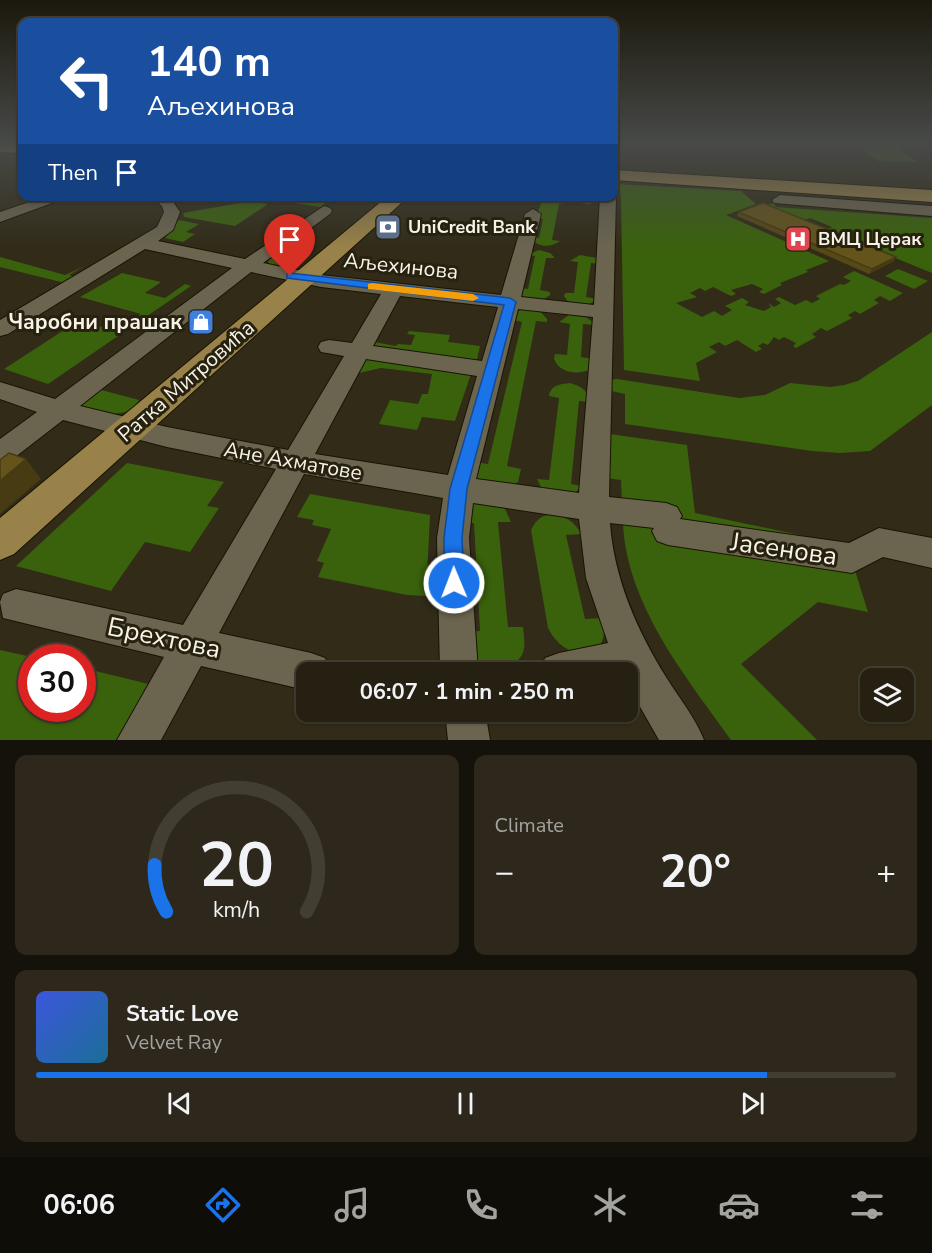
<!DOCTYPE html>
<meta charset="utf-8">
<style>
body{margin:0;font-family:"Nunito Sans",sans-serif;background:#2d281b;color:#f1f3f6;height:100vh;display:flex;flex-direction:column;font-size:22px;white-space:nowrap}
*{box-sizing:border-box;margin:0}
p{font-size:20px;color:#a3a39f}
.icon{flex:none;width:33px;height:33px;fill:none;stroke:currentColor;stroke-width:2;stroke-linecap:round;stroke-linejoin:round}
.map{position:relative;height:740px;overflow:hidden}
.drawer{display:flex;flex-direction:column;gap:15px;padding:15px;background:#14120a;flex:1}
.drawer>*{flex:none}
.banner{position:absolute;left:18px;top:18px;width:600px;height:183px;border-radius:12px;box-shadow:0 2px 4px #0004,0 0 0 2px #423e32;background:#1a4fa0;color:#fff;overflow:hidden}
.fabs{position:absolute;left:860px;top:668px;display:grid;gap:12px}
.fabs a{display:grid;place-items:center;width:54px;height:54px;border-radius:12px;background:#252012;box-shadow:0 2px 4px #0004,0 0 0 2px #423e32;font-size:30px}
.speed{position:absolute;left:18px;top:644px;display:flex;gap:12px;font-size:30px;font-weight:700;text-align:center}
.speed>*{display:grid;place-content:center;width:78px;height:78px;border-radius:50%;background:#252012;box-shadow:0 2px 4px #0004,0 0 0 2px #423e32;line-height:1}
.speed .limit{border:9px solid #d22;background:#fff;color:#111}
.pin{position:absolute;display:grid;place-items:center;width:51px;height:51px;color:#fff;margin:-62px -26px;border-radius:50% 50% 50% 0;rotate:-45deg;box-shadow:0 0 6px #0007}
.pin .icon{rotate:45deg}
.me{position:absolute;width:66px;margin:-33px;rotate:359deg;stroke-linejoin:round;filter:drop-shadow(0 0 4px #0008)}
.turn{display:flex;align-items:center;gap:21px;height:126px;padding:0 30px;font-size:27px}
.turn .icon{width:78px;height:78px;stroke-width:2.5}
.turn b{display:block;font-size:42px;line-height:51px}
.then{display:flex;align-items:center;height:57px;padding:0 30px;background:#0003;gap:12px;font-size:22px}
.big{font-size:45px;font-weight:700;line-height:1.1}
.drawer .widget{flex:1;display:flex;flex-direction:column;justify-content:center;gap:9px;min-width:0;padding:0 21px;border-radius:12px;background:#2d281b}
.drawer .dial{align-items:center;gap:0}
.dial svg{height:156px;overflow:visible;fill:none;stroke:#423e32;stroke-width:7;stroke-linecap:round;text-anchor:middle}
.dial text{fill:#f1f3f6;stroke:none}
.song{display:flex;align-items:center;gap:18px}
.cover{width:72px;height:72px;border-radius:9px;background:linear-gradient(135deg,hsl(230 70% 55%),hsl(200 70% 35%))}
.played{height:6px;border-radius:3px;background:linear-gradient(90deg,#1a73e8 85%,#423e32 85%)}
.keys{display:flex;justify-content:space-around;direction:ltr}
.heat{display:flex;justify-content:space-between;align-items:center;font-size:33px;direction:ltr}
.drawer .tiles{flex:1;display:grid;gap:15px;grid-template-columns:1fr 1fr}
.widget:last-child{grid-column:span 2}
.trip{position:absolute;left:296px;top:662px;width:342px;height:60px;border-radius:12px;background:#252012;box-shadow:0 2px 4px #0004,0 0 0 2px #423e32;font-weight:700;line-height:60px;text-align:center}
.menu{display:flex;height:96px;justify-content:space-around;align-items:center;background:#0f0d07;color:#a3a39f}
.menu .icon{width:42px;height:42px}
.menu .current{color:#1a73e8}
.menu b{font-size:27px;color:#f1f3f6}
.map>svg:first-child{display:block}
.green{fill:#3a620c}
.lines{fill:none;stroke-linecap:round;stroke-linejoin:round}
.minor-casing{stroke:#191403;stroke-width:2}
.major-casing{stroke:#191403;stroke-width:2}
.minor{fill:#6b6550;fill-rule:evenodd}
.major{fill:#998249;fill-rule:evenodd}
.wall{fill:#564817}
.shaded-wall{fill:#463b13}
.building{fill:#64541b;stroke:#463b13;stroke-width:1.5}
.route{fill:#1a73e8;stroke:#114b97;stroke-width:1.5}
.slow{fill:#f59e0b}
.labels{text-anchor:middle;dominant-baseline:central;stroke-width:6;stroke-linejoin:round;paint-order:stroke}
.far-poi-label{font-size:18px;font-weight:bold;fill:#f7f3e7;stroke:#27210f;text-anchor:start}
.street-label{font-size:21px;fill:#f7f3e7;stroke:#27210f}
.poi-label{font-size:21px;font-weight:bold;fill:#f7f3e7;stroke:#27210f;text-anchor:end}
.near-street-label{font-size:26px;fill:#f7f3e7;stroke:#27210f}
</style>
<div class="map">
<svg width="932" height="740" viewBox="0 0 932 740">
<rect width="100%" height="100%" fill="#312b18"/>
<path class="green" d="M853,144H895L905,152H902L918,162L878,161Z
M614,184L741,191L756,204L726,215L829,261L806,270L808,272L780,283L782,285L764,294L759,292L763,289L752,284L731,290L736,294L731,296L713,287L705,291L700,288L690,293L697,297L676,303L702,317L714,311L722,316L732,310L725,306L742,298L749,302L745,305L764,311L771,307L768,303L774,307L781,303L775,299L779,297L795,305L806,300L812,303L820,299L816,296L840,284L844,285L851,281L843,277L854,271L903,293L890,301L880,296L874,300L879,303L860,314L855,311L848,315L852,318L827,331L821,328L812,334L816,337L796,348L793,346L796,343L784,337L779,340L774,337L768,345L763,343L758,346L762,349L756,352L737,340L725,346L719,342L709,347L717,352L696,363L700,381L624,370L621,200L620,189H614Z
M277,196H333V197L320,207L268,199Z
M514,196L595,197L594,203C584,207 577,199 568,201C565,202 563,204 559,204L552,240L560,241C551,248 537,248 531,237L539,238L543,219L536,218L542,200Z
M251,201L268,204L235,226L184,217L183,213Z
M774,203L776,207L932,218V273L827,230L832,227L810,218L804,220L767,205Z
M179,220L199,224L186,232L195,234L183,242L165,238Z
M286,248L299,251L296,255L306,258L291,268L268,264L269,260Z
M539,250L550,253L555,258H546L540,290L550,292V295C542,302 529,301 520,296L519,288L528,289L535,256L527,255Z
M580,255L597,258L600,264L591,263L586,297L597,299L587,306L569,303L564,296L565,293H574L578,262L570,261Z
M0,257L65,275L85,266L69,275L75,277L65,283L0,267Z
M898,269L928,281L914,289L885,276Z
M122,273L161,282L145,293L165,298L185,284L191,286L48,384L4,369L78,321L117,331L141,314L80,297Z
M522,309L539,310L547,319V322L536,321L507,466L521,469L518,482L511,486L479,482L474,476L475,462L488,464L522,322L513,320L517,311Z
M569,315L585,316L596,325L583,324L581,357L594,359L591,369C579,375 560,374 554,359L555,354L567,355L570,324L559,322Z
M409,331L450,335L448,342L480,346L476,364L369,350L374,342L396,346L398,344L411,345L415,335L407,334Z
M932,332V405L870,451L840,453L812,451L625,424V394L607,390L609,380L617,379L739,398L765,395L790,383L830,387L844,385L858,381Z
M364,356L472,371L455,421L422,417L417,430L379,424L390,400L418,404L422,394H428L432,374L381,368L354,374Z
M570,383C580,386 589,390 589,402L579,401L571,484L581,486L571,498L544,493L537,479L549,480L559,398L549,396C551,385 560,384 570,383Z
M94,388L139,400C129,420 102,413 84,410L81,404Z
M603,433L687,445L695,513L847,545L868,612L818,602L741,664L817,740H731C689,681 637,618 625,544C622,523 622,501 621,480L599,477Z
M127,463L224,482L207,506L219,508L190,552L145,542L111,591L16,566Z
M310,494L430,515L426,596L407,595L318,577L324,563L317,561L331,529L312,525L314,520L297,517Z
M476,501L504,507L511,522H498L508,627H523C524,636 526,647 522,655C512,672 485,675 473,659C468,652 467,639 465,632L480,631L474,523H461L465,509Z
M555,514C568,518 575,522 581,534L566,535L585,619L602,618C614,661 566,665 548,628L531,530C537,518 542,515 555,514Z
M0,650L32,657V708H82L83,668L157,686L125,740H0Z"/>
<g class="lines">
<g class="minor-casing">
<path id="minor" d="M614,193L616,196L609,497L666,503L677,507L682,516L680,519L849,543L879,528L932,538V568L883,557L852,573L668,545L657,541L652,531L654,528L610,523C614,579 637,630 666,677C679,698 695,717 704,740H659L627,684V672H540L545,658L559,653L608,643L586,578L579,519L473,503L469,538L478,672H440L437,538L443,498L304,474L219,633L311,653L325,658L330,672H306V690L201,666L161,740H117L164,657L3,618L0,602L3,594L16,589L183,625L276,469L167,447L63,420L10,461L0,465V439L37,412L0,399V382L55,399L232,268L145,249L8,334L0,336V320L157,227L164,212L162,206L150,196H169L180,212L173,230L158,241L245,259L324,206L330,208L332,211L330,214L263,263L321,275L501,295L525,214L533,209L541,214L521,297L594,305L600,196H614ZM251,272L321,287L381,294L352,343L329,340L321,342L318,347L321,352L344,356L288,450L167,427L80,406ZM400,296L498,307L482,361L373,346ZM518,309L593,317L579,493L476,479ZM366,359L477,376L448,475L315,454Z
M780,195L932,206V216L774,203L772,200Z
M47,196H71L0,222V212Z
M445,711H485L490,740H448Z"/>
</g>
<g class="major-casing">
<path id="major" d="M0,144H22V153L0,152Z
M614,170L932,190V202L614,180Z
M388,196H409L14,554L0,560V518Z"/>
</g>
<use href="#minor" class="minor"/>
<use href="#major" class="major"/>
</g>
<path class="wall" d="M739,212L894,261L869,274L737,216Z"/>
<path class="shaded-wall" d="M896,257L894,261L869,274L872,269Z
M26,459L41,479L0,514V481Z"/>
<path class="building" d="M763,203L896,257L872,269L739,212Z
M9,453L26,459L0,481V460Z"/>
<linearGradient id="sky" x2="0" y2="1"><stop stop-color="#1b180d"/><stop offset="0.58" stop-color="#484a48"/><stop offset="1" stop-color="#484a48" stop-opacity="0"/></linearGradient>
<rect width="932" height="248" fill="url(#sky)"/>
<path class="route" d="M290,273L510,298L516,302L467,489L462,538L464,583L461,589L454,592L447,589L444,583V538L450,489L504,305L287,278V274Z"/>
<path class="slow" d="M372,283L473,294L479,298L473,301L368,289V284Z"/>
<defs>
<g id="bank-square" transform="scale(1.35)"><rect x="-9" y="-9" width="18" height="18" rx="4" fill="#5c6f8a" stroke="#27210f"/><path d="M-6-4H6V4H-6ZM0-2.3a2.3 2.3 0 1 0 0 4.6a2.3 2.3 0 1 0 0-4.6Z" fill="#fff"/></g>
<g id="hospital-square" transform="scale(1.35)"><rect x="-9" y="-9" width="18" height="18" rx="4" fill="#e0444e" stroke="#27210f"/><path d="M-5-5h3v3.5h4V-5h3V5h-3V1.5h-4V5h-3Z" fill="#fff"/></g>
<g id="shop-square" transform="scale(1.35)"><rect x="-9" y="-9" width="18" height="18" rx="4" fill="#3f7fe0" stroke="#27210f"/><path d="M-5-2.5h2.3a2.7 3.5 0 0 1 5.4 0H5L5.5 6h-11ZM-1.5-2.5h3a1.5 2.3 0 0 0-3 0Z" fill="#fff"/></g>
</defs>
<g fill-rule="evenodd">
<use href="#bank-square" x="388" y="227"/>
<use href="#hospital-square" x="798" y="239"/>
<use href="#shop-square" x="201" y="322"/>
</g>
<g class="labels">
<g class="far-poi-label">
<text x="408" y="227">UniCredit Bank</text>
<text x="818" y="239">ВМЦ Церак</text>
</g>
<g class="street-label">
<text transform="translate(401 266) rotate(6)">Аљехинова</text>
<text transform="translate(186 381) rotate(-41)">Ратка Митровића</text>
<text transform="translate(293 461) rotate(10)">Ане Ахматове</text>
</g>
<g class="poi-label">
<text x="182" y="322">Чаробни прашак</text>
</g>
<g class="near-street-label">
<text transform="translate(784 549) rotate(8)">Јасенова</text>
<text transform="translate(164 638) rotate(12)">Брехтова</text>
</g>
</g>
</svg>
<div class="fabs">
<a><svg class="icon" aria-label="layers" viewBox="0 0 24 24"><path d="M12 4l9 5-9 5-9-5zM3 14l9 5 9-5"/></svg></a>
</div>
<div class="speed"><div class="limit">30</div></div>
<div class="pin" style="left:290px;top:276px;background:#d93025"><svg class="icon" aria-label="arrive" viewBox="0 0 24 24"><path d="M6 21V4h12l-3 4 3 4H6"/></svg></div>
<svg class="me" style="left:454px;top:583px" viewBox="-20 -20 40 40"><circle r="17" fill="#1a73e8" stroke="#fff" stroke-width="3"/><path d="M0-11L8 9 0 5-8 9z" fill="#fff"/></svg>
<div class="trip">06:07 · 1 min · 250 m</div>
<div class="banner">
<div class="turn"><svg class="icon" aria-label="left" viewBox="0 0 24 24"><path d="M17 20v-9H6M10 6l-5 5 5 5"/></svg><div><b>140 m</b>Аљехинова</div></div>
<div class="then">Then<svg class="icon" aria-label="arrive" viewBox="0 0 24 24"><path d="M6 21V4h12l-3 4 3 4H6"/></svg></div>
</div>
</div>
<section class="drawer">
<div class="tiles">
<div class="widget dial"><svg viewBox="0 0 100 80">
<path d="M14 69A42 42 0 1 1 86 69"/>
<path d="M14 69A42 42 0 0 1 8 45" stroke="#1a73e8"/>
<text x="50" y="56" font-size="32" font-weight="700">20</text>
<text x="50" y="72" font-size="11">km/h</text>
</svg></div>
<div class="widget"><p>Climate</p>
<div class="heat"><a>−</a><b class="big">20°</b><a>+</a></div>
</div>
<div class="widget">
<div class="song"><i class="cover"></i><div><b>Static Love</b><p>Velvet Ray</p></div></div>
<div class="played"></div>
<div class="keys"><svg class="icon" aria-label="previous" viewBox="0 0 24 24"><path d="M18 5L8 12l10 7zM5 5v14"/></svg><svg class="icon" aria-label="pause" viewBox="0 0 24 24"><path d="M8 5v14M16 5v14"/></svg><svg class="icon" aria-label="next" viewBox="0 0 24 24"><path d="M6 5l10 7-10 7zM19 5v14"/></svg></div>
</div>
</div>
</section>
<nav class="menu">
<b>06:06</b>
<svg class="icon current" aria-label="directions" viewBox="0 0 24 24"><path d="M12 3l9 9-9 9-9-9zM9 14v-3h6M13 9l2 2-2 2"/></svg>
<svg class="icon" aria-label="music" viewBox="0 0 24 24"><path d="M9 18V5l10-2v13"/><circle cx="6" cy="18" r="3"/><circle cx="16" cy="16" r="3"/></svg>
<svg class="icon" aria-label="phone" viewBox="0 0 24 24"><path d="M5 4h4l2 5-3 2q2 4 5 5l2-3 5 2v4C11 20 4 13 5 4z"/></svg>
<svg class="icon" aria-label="climate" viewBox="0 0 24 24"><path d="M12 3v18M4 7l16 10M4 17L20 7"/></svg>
<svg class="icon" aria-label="car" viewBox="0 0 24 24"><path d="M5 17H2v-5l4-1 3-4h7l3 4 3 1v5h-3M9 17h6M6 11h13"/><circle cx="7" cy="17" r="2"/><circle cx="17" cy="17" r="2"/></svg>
<svg class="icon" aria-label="filters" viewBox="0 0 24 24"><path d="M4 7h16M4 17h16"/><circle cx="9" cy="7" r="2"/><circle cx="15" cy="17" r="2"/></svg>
</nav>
